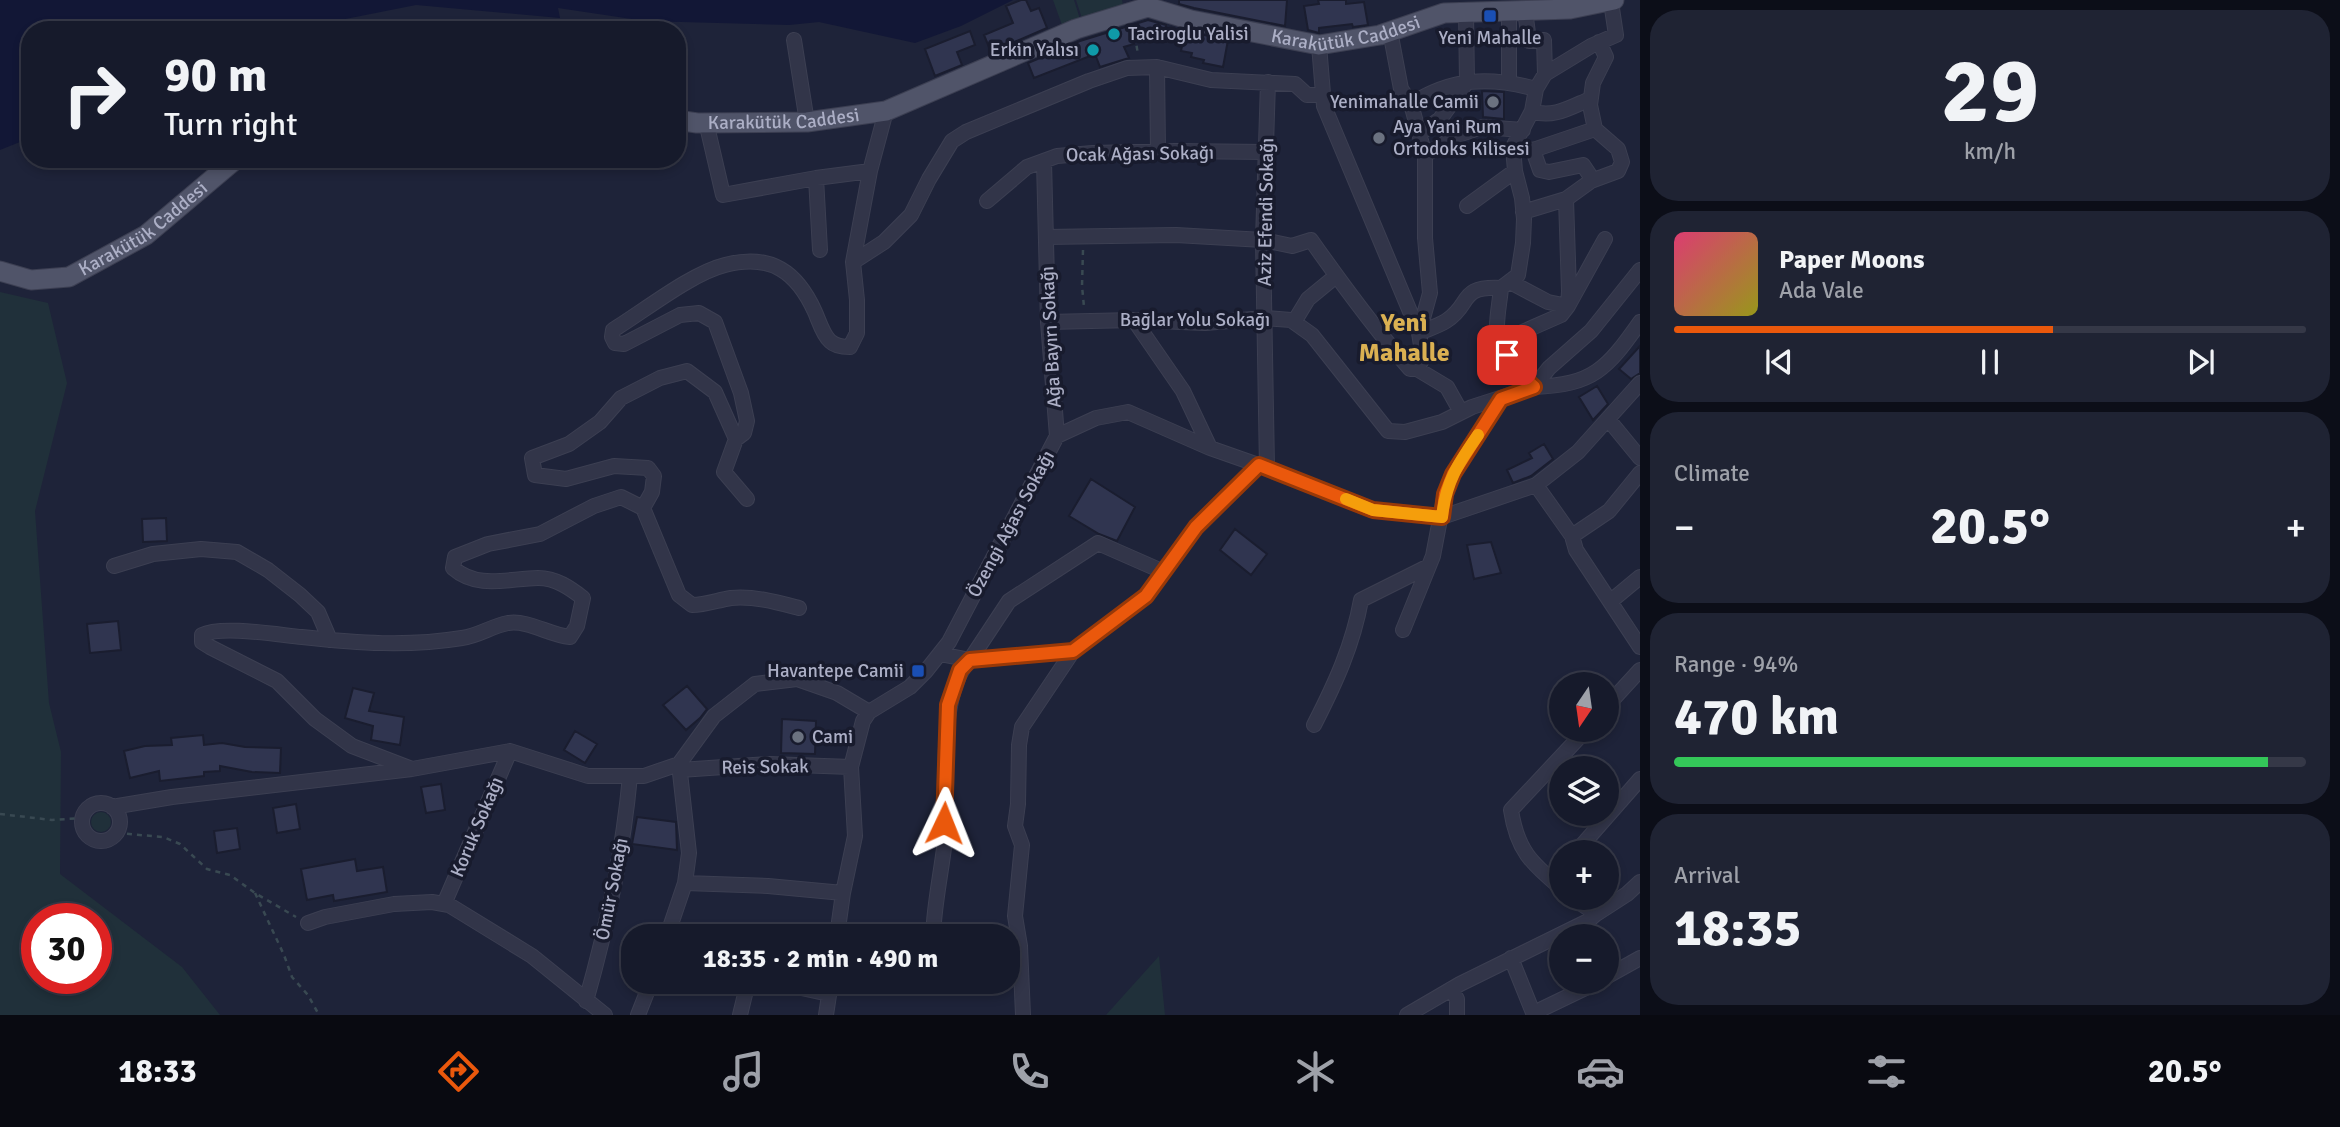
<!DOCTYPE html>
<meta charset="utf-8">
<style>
body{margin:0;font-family:Signika,sans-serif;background:#1f2333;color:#f1f3f6;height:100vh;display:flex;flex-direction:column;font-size:26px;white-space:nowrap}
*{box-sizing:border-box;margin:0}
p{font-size:23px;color:#9ea1a9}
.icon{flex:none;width:38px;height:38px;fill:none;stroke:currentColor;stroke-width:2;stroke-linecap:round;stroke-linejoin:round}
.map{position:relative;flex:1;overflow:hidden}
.sheet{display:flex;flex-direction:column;gap:10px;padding:10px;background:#0c0e18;width:700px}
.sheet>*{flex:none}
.top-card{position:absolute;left:21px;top:21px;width:665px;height:147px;border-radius:28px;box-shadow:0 4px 10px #0003,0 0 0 2px #353847;background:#161a2b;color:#f1f3f6;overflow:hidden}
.needle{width:46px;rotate:193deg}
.fabs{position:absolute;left:1549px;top:672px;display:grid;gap:14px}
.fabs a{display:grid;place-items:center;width:70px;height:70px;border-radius:50%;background:#161a2b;box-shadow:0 4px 10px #0003,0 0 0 2px #353847;font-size:35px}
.speed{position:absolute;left:21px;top:903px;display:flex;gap:14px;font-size:35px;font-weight:700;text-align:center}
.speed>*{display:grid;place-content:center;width:91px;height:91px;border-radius:50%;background:#161a2b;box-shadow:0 4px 10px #0003,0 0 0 2px #353847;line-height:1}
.speed .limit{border:10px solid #d22;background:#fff;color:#111}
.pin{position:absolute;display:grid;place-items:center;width:60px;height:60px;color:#fff;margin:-30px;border-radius:14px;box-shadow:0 4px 10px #0006}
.me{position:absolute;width:77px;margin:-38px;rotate:2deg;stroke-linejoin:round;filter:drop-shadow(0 0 5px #0008)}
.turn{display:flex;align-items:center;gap:24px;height:147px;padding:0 28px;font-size:32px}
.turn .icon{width:91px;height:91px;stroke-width:2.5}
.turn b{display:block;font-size:49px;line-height:60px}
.big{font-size:52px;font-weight:700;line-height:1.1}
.sheet .card{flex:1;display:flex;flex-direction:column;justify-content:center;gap:10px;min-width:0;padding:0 24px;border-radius:28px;background:#1f2333}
.sheet .dial{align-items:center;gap:0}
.dial b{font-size:91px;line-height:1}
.song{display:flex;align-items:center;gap:21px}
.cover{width:84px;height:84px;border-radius:10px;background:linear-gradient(135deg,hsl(340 70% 55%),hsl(60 70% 35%))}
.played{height:7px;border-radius:4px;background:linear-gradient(90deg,#ea580c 60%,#353847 60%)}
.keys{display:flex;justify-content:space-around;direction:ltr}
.heat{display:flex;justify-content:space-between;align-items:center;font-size:38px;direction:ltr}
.charge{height:10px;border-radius:5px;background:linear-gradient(90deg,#34c759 94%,#353847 0)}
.trip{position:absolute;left:621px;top:924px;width:399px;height:70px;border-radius:28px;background:#161a2b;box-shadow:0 4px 10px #0003,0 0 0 2px #353847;font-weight:700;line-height:70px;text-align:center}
.tabs{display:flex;height:112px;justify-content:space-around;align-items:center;background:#090a11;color:#9ea1a9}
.tabs .icon{width:49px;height:49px}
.tabs .selected{color:#ea580c}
.tabs b{font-size:32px;color:#f1f3f6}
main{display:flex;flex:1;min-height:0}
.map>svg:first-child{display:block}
.green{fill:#20303a;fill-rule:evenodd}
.water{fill:#121736}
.building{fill:#303550;stroke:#1a1d2f;stroke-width:2}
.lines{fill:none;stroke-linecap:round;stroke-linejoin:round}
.minor-casing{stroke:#3c3f52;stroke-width:16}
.major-casing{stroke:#3c3f52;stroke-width:21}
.path{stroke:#394952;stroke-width:2.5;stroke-dasharray:5 5;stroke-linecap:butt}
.minor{stroke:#323549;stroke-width:14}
.major{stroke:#505469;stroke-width:19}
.route-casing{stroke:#983908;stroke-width:18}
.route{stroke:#ea580c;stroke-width:12}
.slow{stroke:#f59e0b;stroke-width:12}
.transit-dot{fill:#1a4fb4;stroke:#181b2d;stroke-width:2.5}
.culture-dot{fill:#0f9aa8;stroke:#181b2d;stroke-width:2.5}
.worship-dot{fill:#6b7280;stroke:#181b2d;stroke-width:2.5}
.labels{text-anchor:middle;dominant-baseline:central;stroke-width:7;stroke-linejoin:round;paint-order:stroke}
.street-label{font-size:19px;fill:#acafc6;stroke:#181b2d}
.poi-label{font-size:19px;fill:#acafc6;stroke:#181b2d;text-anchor:start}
.district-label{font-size:26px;font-weight:bold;fill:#dbb152;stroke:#181b2d}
</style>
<main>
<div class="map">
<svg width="1640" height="1015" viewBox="0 0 1640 1015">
<rect width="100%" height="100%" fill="#1e2339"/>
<path class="green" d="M1053,0H1074L1080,19L1062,25Z
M1076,0H1122L1123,6L1082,18Z
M0,292L48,303L67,383L35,511L49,703L61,752L60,874L182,967L220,1015H0ZM37,919H96V978H37Z
M91 822a10 10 0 1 1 20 0a10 10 0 1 1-20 0Z
M1159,956L1165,1015H1106Z"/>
<path class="water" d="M0,0H1013L961,26L915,43L819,22L789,25L645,21L558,8L560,18L416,5L290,30H30V138L0,150Z"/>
<path class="building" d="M1021,0H1026L1031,11L1039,8L1047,28L991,52L984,35L1013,23L1006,6Z
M1179,0H1287L1285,26L1194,8L1179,4Z
M1318,0H1346V4L1364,2L1368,25L1353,27L1352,24L1319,28V33L1308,30L1304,6L1319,4Z
M1148,20L1166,25V42L1132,40L1134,44L1124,47L1129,58L1100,67L1095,54L1034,78L1028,63L1080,41Z
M970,31L975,45L957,52L962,65L935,76L925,49Z
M1185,31L1228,40L1223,67L1203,63L1204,60L1191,57L1192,53L1181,51Z
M1482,91L1504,92V119L1483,117Z
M1640,346V373L1631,379L1619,369Z
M1597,386L1608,404L1593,420L1579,397Z
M1544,444L1553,459L1531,476L1513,483L1507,470L1532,458L1529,453Z
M1091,479L1135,507L1117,541L1099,534L1069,516Z
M166,518L167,541L143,542L142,519Z
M1235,529L1267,554L1251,575L1220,550Z
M1491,542L1501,573L1474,579L1467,545Z
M118,621L121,650L90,653L87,624Z
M687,686L707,709L700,718L686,730L663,705Z
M353,688L374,693L369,711L404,717L400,745L371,740L373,726L345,718Z
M782,719L816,721L815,754L781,753Z
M575,731L597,744L585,763L564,750Z
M203,735L204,745L222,743L245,747L281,748L280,773L252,772L220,766V771L204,772V776L160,781L159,771L130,778L124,751L145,746L172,745L171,738Z
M441,784L445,810L426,813L421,787Z
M296,804L300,829L277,833L273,808Z
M637,817L676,822L677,850L632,844Z
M237,828L240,849L217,853L214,831Z
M355,859L357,871L383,867L387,892L334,901L333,895L307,900L301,869Z"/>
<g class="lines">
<g class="minor-casing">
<path id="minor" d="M1525,10L1529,41L1544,40L1545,74
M1390,31L1401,89L1411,104
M794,40L807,122
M1157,67L1158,151
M1509,82V11
M1536,89L1532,111L1513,147L1515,171L1522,198L1524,219L1523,243L1518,275L1501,288C1500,300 1497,314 1497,327C1499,351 1518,372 1534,387C1593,385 1607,369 1640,322
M1532,111C1552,119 1571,107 1590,99
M706,122L723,195L816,178L870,171
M1419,134L1440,119L1467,82L1466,12
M1513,147L1533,150L1595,129
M1533,150L1540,170L1549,172L1583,165L1589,174L1591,181
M1425,155L1458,135L1482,127L1523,130
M1044,161L1048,322L1057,436
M816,178L820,250
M987,201L1027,167L1057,156L1093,153L1175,151L1266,152
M1467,206L1515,171
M1523,212L1566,199L1591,181L1618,171L1622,162L1618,149L1595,129L1590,105L1593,83L1606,57L1599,42
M1046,237L1176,235L1263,240L1292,246L1311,240C1342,284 1374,328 1410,369H1417L1423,358L1419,333L1324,106L1319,45
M853,262L884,242L911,215L929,179L952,141L966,132L1089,81L1127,68L1157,67L1211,80L1295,84L1307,95H1323
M1510,282L1548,302L1568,306L1605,239
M1134,320L1183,391L1210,448
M1048,322L1134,320L1205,323L1265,318L1291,320L1312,335L1388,431L1405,432L1442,422L1472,407L1534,387L1549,368L1591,331L1640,270
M1294,322L1308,299L1336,276
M1419,333L1430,293L1425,238V155L1411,104C1452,78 1489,76 1536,89L1545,74L1591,46L1616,35L1611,2
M1419,333C1428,329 1438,326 1446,321C1473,304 1457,286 1501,288
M1502,341L1561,315L1568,306L1569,291L1566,199
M1417,369L1447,387L1461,412
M1608,419L1640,458
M1267,468L1263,240L1268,82
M1536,485L1572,536L1576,550L1640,647
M747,499L724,472L736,439L744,433L747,421L741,393L715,322L699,313L680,315L624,344L615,343L612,337L613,330C644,311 692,273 725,265C771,253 797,272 815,312C819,321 823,335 830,341C835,346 843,347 850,347L857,333V300L853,262L870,171L886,111
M643,508L652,492L654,476L648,468L614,466L566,479L535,475L532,458L569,444L600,422L621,398L660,378L687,371L715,392L736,439
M1572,536L1609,511L1640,473
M114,566L153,554L201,549L237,552L268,570L300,595L318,612L330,640
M1611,601L1640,577
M1403,630L1433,556L1445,493L1453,474L1501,399
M940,654L970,660L1009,601L1098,543L1164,572
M1606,707L1640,670
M1314,725C1335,684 1353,645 1361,600L1429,566
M412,769L352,746L315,719L277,681L210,647L202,642V635C221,625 279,635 302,637C358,643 406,647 462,638C478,636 492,626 508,623C529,620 549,635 570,637L577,626L583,598C570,588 556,578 538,578C510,578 478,590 453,568L455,557L488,544L540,534L594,506L621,497L643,508L679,595L692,605C706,605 718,600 731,598C755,596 776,602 799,608
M680,770L769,764L851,767
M82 822a19 19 0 1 1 38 0a19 19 0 1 1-38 0Z
M112,807L172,797L412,769L510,751L588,776H644L679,764L714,716L755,684L797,679L837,693L869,712
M1576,852L1640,779
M685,883L768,886L843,893
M1561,888C1531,863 1517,850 1511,810L1586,730
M444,904L510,751
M1596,914L1627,894L1640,882
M934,922C936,897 941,872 944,848C949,798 935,695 970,660L1073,651
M308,923L325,917L394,904L432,902L449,905L532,956L605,1015
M667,936L685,883L689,853L679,764
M837,936L843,893L855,836L851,767L863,721L869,712L910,687L926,671L949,642L1057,436L1096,418L1128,412L1210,448L1267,468L1372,510L1442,517L1536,485L1578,452L1640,383
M1511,958L1534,1015
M1606,977L1640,958
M774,982L829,994
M1451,989L1457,999V1015
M586,1001C607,927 623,853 630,776
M638,1015L651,982
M740,1015L748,982
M826,1015L831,982
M1023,1015L1020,946L1015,916L1022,845L1015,826L1018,804L1019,745L1022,727L1073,651L1146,596L1196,527L1259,465
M1407,1015L1460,984L1588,921L1596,914L1573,898
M1537,1015L1542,1009L1598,982"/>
</g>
<g class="major-casing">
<g id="major">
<path id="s1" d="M677,120L697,123L807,122L886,111L1076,29L1148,7L1191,20L1319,45L1380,35L1444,13L1570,9L1614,0"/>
<path id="s2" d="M0,271L31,280L69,277L146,235L236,159"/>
</g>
</g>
<path class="path" d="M1133,26L1138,54
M1083,250L1082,286L1084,307
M0,814L52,820L83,818
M117,833L163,837L180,844L207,869L230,875L255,893L296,917
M255,893L284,955L292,977L308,995L319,1015"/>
<use href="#minor" class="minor"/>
<use href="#major" class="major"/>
</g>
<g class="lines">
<g class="route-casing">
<path id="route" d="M944,823L948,705L960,670L970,660L1073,651L1146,596L1196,527L1259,465L1373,510L1442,517L1445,494L1453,474L1501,399L1534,387L1519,373L1507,355"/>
</g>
<use href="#route" class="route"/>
<path class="slow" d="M1346,499L1373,510L1442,517C1446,481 1458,464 1478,435"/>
</g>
<g class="transit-dot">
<rect x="1483" y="9" width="14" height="14" rx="3.5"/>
<rect x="911" y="664" width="14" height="14" rx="3.5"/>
</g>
<g class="culture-dot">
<circle cx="1114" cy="34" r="7"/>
<circle cx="1093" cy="50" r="7"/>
</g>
<g class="worship-dot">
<circle cx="1493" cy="102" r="7"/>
<circle cx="1379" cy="138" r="7"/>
<circle cx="798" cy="737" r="7"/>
</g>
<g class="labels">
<g class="street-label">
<text stroke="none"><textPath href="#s1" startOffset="695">Karakütük Caddesi</textPath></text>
<text stroke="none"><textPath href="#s1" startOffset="107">Karakütük Caddesi</textPath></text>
<text transform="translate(1140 154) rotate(-1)">Ocak Ağası Sokağı</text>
<text transform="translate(1266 212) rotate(-89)">Aziz Efendi Sokağı</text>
<text stroke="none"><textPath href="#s2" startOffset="159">Karakütük Caddesi</textPath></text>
<text x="1195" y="320">Bağlar Yolu Sokağı</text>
<text transform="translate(1051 337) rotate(-93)">Ağa Bayırı Sokağı</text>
<text transform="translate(1011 524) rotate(-62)">Özengi Ağası Sokağı</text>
<text transform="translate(765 767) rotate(-1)">Reis Sokak</text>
<text transform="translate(477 827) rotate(-67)">Koruk Sokağı</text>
<text transform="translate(612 889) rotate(-79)">Ömür Sokağı</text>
</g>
<g class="poi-label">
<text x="1128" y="34">Taciroglu Yalisi</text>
<text x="1490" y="38" text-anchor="middle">Yeni Mahalle</text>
<text x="1079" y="50" text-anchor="end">Erkin Yalısı</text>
<text x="1479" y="102" text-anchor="end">Yenimahalle Camii</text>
<text x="1393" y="127">Aya Yani Rum<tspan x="1393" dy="22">Ortodoks Kilisesi</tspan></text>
<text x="904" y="671" text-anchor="end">Havantepe Camii</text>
<text x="812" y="737">Cami</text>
</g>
<g class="district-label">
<text x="1404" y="323">Yeni<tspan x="1404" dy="30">Mahalle</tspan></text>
</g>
</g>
</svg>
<div class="fabs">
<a><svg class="needle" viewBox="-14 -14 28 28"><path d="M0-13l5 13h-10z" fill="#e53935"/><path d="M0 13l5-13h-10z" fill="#9ea1a9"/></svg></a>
<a><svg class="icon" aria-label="layers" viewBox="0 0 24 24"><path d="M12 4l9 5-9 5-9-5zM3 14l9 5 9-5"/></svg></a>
<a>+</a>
<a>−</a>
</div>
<div class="speed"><div class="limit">30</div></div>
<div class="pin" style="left:1507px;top:355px;background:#d93025"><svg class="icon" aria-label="arrive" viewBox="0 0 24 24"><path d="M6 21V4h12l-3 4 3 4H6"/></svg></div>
<svg class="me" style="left:944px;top:823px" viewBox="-20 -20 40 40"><path d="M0-17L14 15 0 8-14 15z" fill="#ea580c" stroke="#fff" stroke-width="4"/></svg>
<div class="trip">18:35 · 2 min · 490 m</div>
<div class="top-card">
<div class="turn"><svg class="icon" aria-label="right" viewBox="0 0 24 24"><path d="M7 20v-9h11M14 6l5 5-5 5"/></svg><div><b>90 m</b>Turn right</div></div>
</div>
</div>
<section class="sheet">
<div class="card dial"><b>29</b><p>km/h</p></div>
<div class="card">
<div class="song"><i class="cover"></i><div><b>Paper Moons</b><p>Ada Vale</p></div></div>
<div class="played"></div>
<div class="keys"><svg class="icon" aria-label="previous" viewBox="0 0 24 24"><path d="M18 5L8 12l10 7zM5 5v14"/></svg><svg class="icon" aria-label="pause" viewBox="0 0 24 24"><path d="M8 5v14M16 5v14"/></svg><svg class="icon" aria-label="next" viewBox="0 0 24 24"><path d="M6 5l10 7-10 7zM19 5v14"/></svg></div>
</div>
<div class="card"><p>Climate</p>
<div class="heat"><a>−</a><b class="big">20.5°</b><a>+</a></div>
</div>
<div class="card"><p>Range · 94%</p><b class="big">470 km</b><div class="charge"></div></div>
<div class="card"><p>Arrival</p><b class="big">18:35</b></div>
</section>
</main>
<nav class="tabs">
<b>18:33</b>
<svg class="icon selected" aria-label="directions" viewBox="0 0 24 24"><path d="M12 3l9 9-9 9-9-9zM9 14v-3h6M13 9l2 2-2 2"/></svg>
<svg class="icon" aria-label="music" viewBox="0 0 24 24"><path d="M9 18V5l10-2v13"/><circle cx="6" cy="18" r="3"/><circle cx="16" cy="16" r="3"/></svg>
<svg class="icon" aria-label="phone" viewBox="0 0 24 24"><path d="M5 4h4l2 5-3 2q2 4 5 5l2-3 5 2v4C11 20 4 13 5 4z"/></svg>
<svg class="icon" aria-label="climate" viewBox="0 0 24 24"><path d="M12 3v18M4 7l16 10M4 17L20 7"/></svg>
<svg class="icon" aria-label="car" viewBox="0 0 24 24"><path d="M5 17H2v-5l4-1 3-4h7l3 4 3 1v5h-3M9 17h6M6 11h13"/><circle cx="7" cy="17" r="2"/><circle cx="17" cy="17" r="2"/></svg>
<svg class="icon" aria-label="filters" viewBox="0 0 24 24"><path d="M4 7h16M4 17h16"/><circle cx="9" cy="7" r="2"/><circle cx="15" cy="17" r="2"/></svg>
<b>20.5°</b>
</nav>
